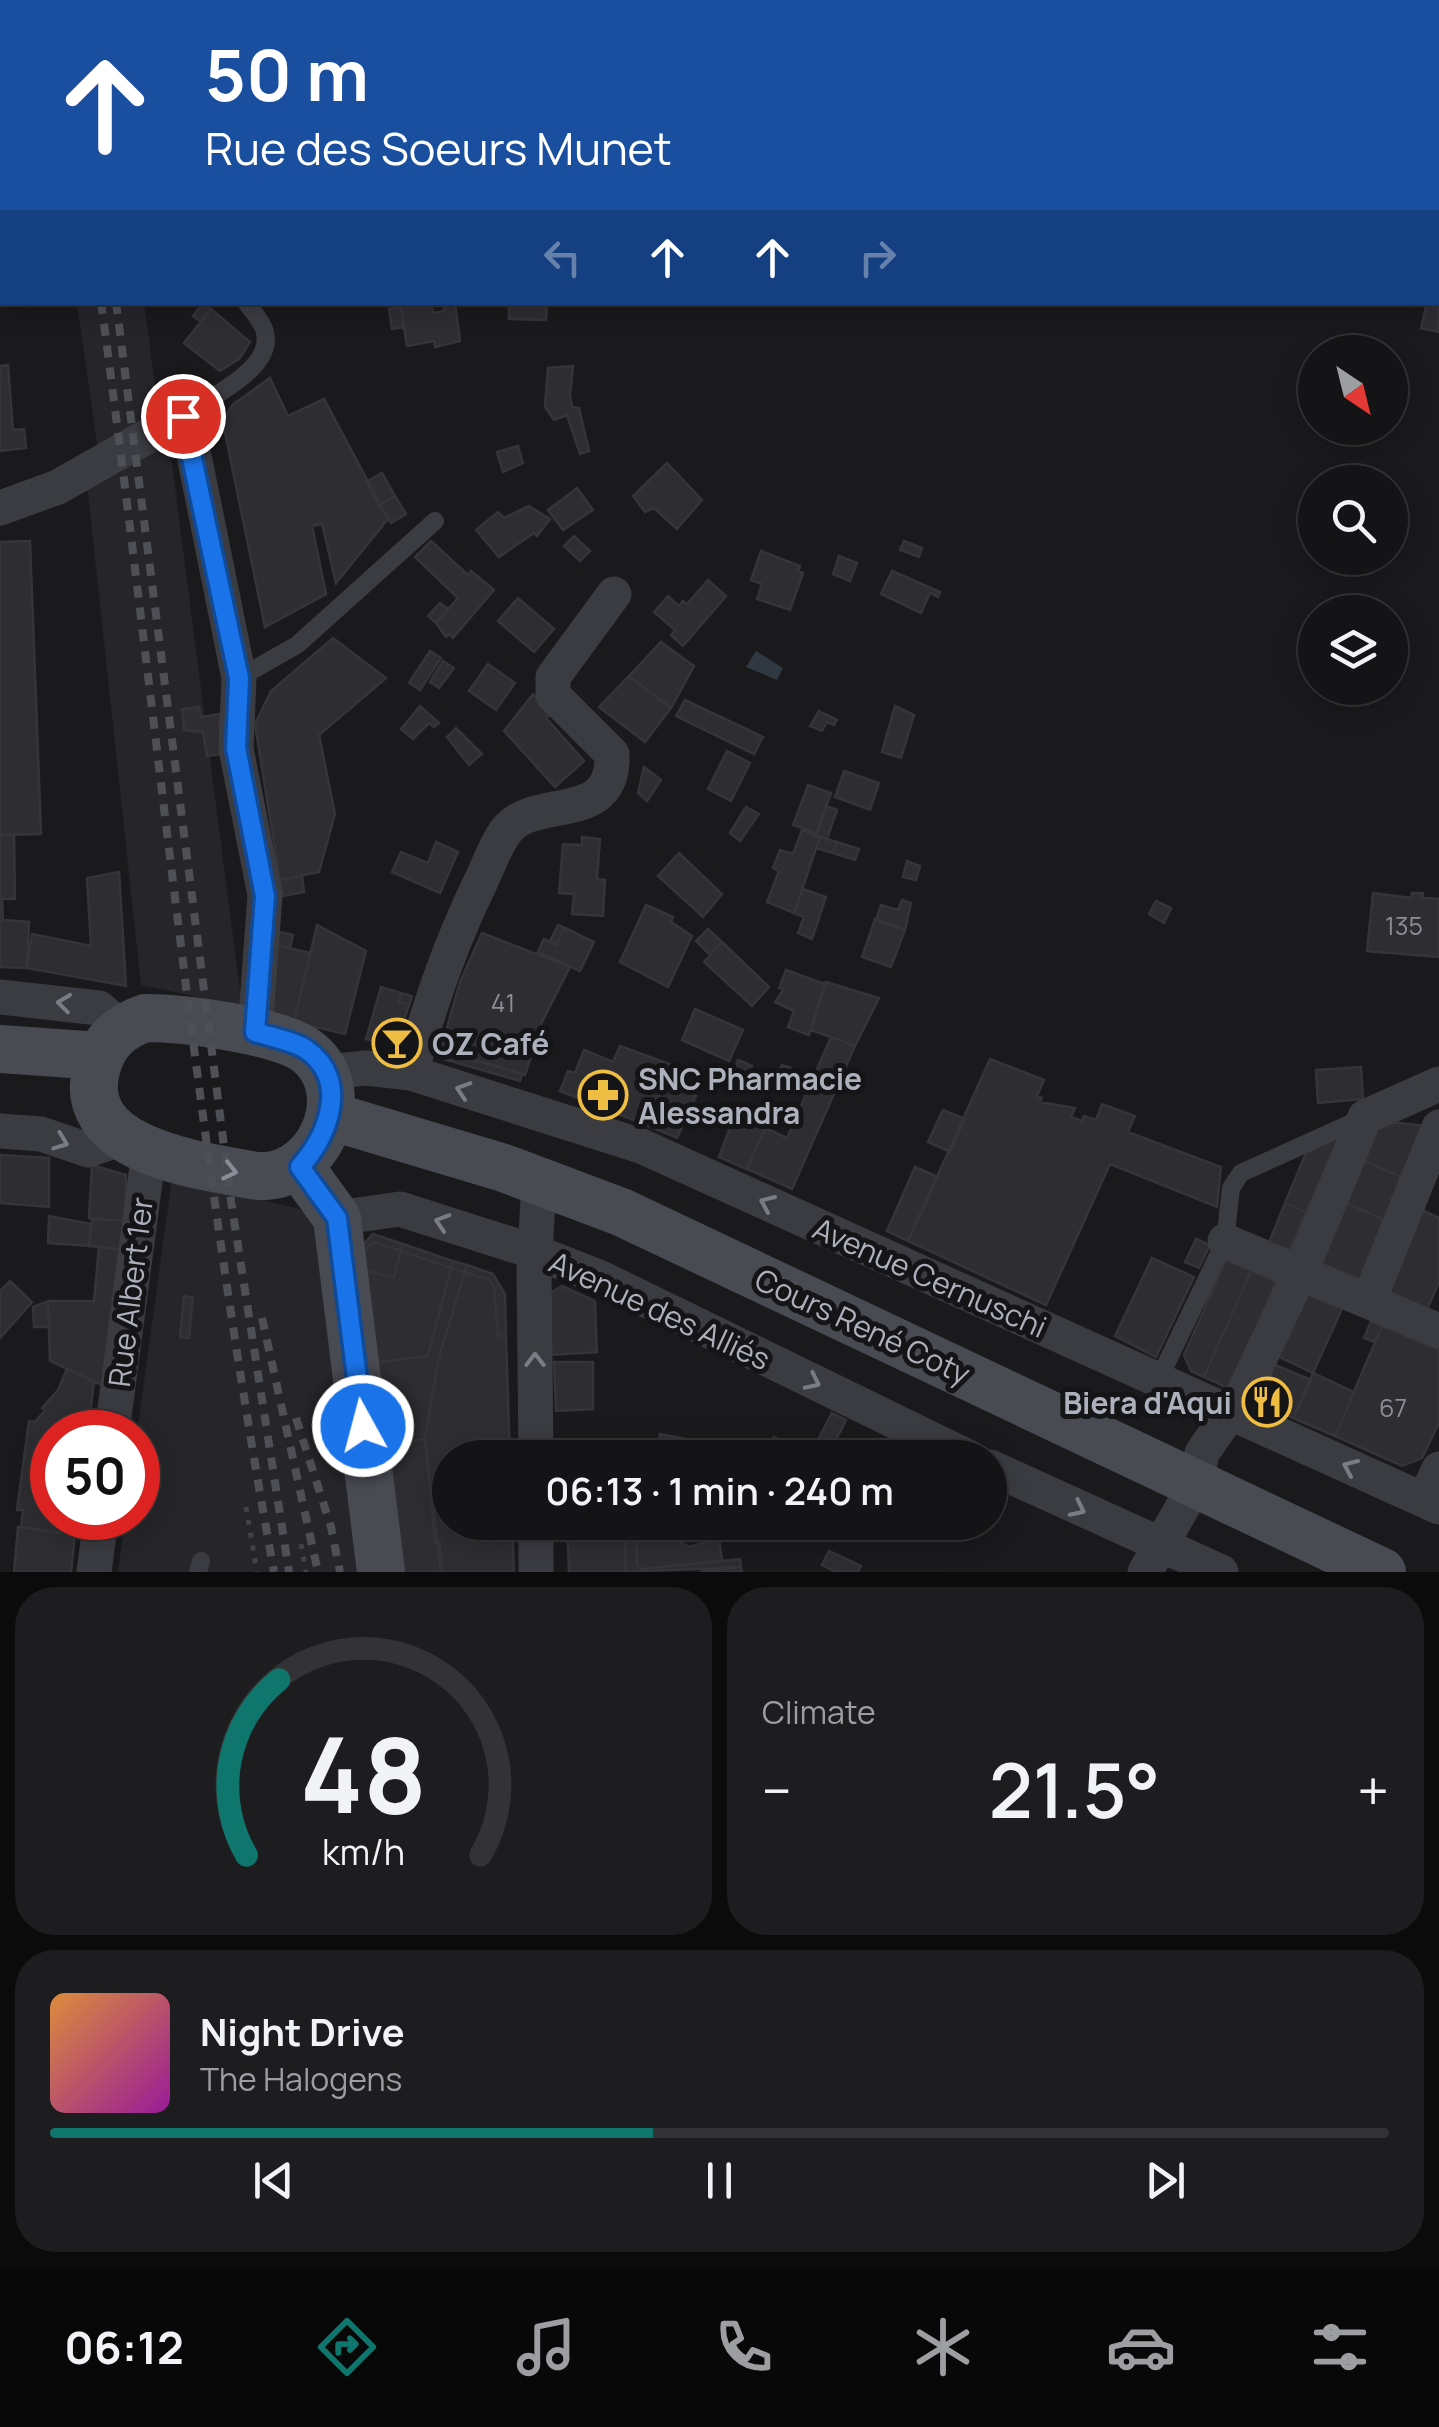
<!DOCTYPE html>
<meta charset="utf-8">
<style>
body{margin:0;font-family:Manrope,sans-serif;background:#1d1d1f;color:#f1f3f6;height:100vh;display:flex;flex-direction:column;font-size:38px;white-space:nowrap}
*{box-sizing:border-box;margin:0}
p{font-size:32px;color:#9d9ea1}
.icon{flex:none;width:55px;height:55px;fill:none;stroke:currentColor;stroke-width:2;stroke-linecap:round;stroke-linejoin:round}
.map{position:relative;height:1572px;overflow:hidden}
.panel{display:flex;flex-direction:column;gap:15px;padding:15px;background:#0b0b0c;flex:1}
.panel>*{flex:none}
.banner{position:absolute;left:0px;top:0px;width:1440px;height:305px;box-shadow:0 5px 25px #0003,0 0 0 2px #333335;background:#1a4fa0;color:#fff;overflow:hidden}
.needle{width:65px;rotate:145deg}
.controls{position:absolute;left:1298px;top:335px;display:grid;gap:20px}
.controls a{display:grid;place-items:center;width:110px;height:110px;border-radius:50%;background:#141416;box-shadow:0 5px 25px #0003,0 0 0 2px #333335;font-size:50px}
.speed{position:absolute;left:30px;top:1410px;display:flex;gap:20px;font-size:50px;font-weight:700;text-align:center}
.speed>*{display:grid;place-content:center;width:130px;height:130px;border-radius:50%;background:#141416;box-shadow:0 5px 25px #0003,0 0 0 2px #333335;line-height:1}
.speed .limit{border:15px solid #d22;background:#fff;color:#111}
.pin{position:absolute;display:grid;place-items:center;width:85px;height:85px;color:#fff;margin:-42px;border:5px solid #fff;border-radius:50%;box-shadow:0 2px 10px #0007}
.me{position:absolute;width:110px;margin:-55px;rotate:353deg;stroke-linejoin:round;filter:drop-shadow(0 0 8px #0008)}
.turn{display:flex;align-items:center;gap:35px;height:210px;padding:0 40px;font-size:45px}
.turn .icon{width:130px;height:130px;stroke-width:2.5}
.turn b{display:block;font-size:70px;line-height:85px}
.lanes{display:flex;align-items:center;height:95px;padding:0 40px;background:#0003;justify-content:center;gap:50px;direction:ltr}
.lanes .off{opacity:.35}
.big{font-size:75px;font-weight:600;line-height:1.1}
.panel .tile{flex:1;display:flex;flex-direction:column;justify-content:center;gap:15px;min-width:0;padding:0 35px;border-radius:40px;background:#1d1d1f}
.panel .dial{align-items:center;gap:0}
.dial svg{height:260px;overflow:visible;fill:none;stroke:#333335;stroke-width:7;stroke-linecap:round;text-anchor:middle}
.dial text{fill:#f1f3f6;stroke:none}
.song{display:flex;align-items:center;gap:30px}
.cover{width:120px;height:120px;border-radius:15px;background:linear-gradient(135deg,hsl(30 70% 55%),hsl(300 70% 35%))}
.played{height:10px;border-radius:5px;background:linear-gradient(90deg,#0f766e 45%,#333335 45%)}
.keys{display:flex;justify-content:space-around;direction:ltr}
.heat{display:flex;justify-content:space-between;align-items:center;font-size:55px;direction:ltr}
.panel .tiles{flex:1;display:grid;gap:15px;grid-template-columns:1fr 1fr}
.tile:last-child{grid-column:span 2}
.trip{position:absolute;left:432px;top:1440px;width:575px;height:100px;border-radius:50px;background:#141416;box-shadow:0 5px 25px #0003,0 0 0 2px #333335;font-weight:600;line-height:100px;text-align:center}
.tabs{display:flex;height:160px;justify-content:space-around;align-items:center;background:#080809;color:#9d9ea1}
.tabs .icon{width:70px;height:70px}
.tabs .selected{color:#0f766e}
.tabs b{font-size:45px;color:#f1f3f6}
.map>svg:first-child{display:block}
.built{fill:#26262a}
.water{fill:#303941}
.building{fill:#2e2d31;stroke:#353439;stroke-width:2.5}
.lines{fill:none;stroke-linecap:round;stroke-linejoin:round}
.path{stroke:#414349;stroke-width:5;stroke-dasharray:5 8;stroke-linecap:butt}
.lane{stroke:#3b3c42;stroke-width:18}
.street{stroke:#3b3c42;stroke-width:35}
.secondary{stroke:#494b52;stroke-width:48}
.rail{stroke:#4e5056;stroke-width:8;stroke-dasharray:12 10;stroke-linecap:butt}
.oneway{stroke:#7a7c85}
.oneway2{stroke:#8a8d97}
.route-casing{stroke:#114b97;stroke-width:25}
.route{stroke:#1a73e8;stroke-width:18}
.labels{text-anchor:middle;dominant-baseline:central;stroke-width:10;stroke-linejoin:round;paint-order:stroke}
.number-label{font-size:25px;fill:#8c8f98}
.poi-label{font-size:30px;font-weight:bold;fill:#adb1bc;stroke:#151518;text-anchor:start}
.street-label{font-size:30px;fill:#adb1bc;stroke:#151518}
</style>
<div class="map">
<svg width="1439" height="1572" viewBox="0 0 1439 1572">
<rect width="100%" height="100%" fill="#1a1a1d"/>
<path class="built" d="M77,303H144L159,415L98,451Z
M169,441L242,1006L141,985L87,484Z
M172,1179L300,1209L319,1225L364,1572H118L125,1518H138L137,1432Z"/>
<path class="water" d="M756,651L783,668L777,680L746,667Z"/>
<path class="building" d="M180,0H245L248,2H182Z
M1003,0H1086L1084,2Z
M1164,0H1210L1214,2H1167Z
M0,190L2,220L0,289Z
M1439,250V332L1421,328L1427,302H1438Z
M400,302H431L433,313L444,311V302H455L460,341L435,347L434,341L407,346Z
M509,302H547L546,320L509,319Z
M203,303L211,309L201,322L193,316Z
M401,307L404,327L392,329L389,309Z
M211,309L250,342L239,359L220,371L184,343Z
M8,365L13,430L24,429L26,448L0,451V366Z
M573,366L570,395L572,407L579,408L589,451L580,454L567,415L554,420L545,407L548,368Z
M270,378L288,416L324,399L388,519L336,583L322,524L312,526L326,594L265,627L223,423L232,405Z
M518,446L523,463L503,472L497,452Z
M667,463L702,500L677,529L654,508L645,512L633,496Z
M382,473L395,496L379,505L366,482Z
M577,488L593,510L563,530L548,510Z
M395,496L406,514L391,523L379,505Z
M529,506L550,519L537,536L534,533L499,557L476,530L498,512L504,518Z
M574,536L590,551L580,561L564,546Z
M30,541L41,834L0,835V542Z
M431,541L468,575L471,571L494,590L453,638L449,634L446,637L436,623L458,598L415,557Z
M904,541L922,548L919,557L900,550Z
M761,551L800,566L798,571L803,573L790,610L757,599L762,584L751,580Z
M839,556L857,563L850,581L833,574Z
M892,571L940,592L938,597L930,593L921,613L881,594Z
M708,580L726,596L683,646L671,635L675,630L654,612L668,596L679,606L683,601L687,604Z
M518,598L554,629L534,652L498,621Z
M440,603L448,609L436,623L428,616Z
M333,638L386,678L319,735L335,814L319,872L280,880L255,724L271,691Z
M661,642L694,666L671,708L629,676Z
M430,651L441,658L420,690L409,683Z
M443,661L454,668L439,688L430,682Z
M488,664L515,683L496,710L469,691Z
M629,676L671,708L645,742L599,707Z
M533,694L549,716L546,718L584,761L555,787L504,731Z
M685,700L763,737L754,754L676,716Z
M420,706L439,723L434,727L429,723L413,739L401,729Z
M895,706L914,715L901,758L882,752Z
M199,707L201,717L219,714L222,754L207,756L203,732L184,730L182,709Z
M819,711L837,720L834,725L827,722L822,731L810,726Z
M456,728L482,754L469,765L447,737Z
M727,751L750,763L731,801L708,789Z
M644,767L661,780L647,801L638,793Z
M844,771L879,783L870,810L835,797Z
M808,785L831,793L817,833L793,825Z
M826,806L837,810L827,839L816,835Z
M746,807L759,814L740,841L730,833Z
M802,830L820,837L794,913L767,902L779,871L773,868L780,850L793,854Z
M14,834L15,899H2L3,920L29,922L27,968L0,967V835Z
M582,837L600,839L597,879L605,880L603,916L572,914L574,894L559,893L563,844L582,845Z
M820,837L837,842L833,853L816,848Z
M436,842L458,852L440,893L392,872L401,852L428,863Z
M837,842L859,849L855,860L833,853Z
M679,853L722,894L703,917L658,876Z
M907,861L920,866L916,880L903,877Z
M119,872L126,986L27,968L32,934L91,946L87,878Z
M302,876L304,892L283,896L280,880Z
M803,889L826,897L812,939L798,933L804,917L794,913Z
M1373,893L1411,898L1412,893H1423V898L1439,899V957L1367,951Z
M902,900L911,903L905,930L876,920L881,905L898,910Z
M1156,901L1171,908L1164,923L1149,914Z
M646,905L673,917L671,922L692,936L668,987L620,962Z
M875,919L905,930L891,967L862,957Z
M317,925L366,951L345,1034L294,1022Z
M558,925L565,928L556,945L550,941Z
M565,928L594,942L580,971L538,952L544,939L556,945Z
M708,929L722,942L710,955L696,941Z
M275,931L293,935L290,948L276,945Z
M482,933L570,967L542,1022L525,1075L441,1049L460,982Z
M722,942L769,987L752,1006L704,962Z
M276,945L310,953L294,1022L267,1015Z
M786,970L825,984L809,1035L788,1027L794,1011L775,1002L784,989L779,988Z
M826,982L879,998L855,1046L811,1030Z
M381,987L401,993L399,1002L409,1005L395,1046L366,1039Z
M401,993L412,996L409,1005L399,1002Z
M695,1009L743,1030L729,1061L682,1040Z
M831,1037L855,1046L792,1189L747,1169L765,1128L787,1138Z
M620,1046L672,1065L646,1125L560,1091L568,1071L575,1073L584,1050L613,1062Z
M445,1052L522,1074L520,1081L443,1059Z
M990,1059L1044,1080L1037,1096L1042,1098L1040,1102L1075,1108L1071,1117L1082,1121L1084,1116L1096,1120L1102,1104L1135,1116L1128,1132L1221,1167L1217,1207L1110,1164L1046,1305L908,1241Z
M738,1060L752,1066L742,1090L728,1083Z
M782,1065L791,1068L786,1078L777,1075Z
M1361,1067L1363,1099L1318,1103L1316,1070Z
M669,1072L681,1077L676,1088L696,1096L677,1138L646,1125Z
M943,1110L965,1119L950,1152L928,1142Z
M735,1114L765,1128L747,1169L719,1157Z
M1380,1121L1428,1126L1405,1179L1363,1160Z
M1336,1137L1339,1139L1306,1212L1285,1203L1306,1153Z
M0,1155L49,1158V1207L0,1203Z
M1363,1160L1405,1179L1387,1221L1344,1202Z
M92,1165L126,1175L125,1221L89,1218Z
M915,1167L938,1177L908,1241L887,1231Z
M1344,1202L1387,1221L1361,1284L1317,1265Z
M1285,1203L1306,1212L1288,1254L1268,1245Z
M1418,1208L1439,1218V1282L1426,1312L1381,1293Z
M49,1216L91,1224L89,1246L48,1243Z
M92,1219L125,1221L122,1249L89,1246Z
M373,1234L403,1244L401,1251L373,1242L363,1253L358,1250Z
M1196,1239L1210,1245L1199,1268L1185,1262Z
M373,1242L401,1251L394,1277L366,1271L363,1253Z
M403,1244L453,1261L451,1268L401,1251Z
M99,1247L122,1249L106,1387L50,1361L48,1301H94Z
M401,1251L451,1268L428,1356L373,1363L366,1271L394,1277Z
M1152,1258L1194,1277L1156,1357L1115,1336Z
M1226,1260L1251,1271L1204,1377L1191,1371L1184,1355Z
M453,1261L467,1265L465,1272L451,1268Z
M467,1265L493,1274L505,1294L506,1337L498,1335L494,1287L490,1280L465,1272Z
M451,1268L465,1272L439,1357L425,1439L387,1445L373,1363L428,1356Z
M1251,1271L1276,1282L1230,1389L1204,1377Z
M465,1272L490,1280L494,1287L498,1335L506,1337L510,1458H450V1522H512L514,1572H441L440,1543H435L425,1439L439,1357Z
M10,1281L32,1302L0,1338V1291Z
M562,1286L595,1301L597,1352L550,1355L549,1294Z
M1305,1293L1342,1309L1313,1373L1277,1356Z
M184,1296L193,1298L189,1338L180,1337Z
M48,1301L49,1327H34L33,1307Z
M1371,1321L1382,1326L1375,1342L1364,1338Z
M1382,1326L1439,1350V1423L1422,1458L1402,1466L1335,1436Z
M554,1362H593V1409L556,1411Z
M1273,1364L1311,1380L1293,1418L1256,1401Z
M67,1369L94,1381L88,1432H52V1518H78L75,1535L21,1527L23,1510H17L29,1421L35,1422L45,1410L42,1408L58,1390Z
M1313,1373L1354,1392L1335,1436L1293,1418Z
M832,1413L846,1420L827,1458H815L810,1455Z
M660,1434L701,1442L697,1458H655Z
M774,1437L810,1455L809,1458H764Z
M425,1439L441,1572H401L387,1445Z
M903,1447L924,1457L898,1458Z
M567,1522H626L625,1572H569Z
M626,1522H636L637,1565L642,1569L740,1559L741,1567L625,1572Z
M636,1522H646L689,1547L719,1538L722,1561L642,1569L637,1565Z
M18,1527L75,1535L71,1572H14Z
M829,1551L861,1566L858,1572H836L822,1565Z
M741,1567L742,1572H699Z"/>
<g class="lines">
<path class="path" d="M456,0L458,2
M246,1507L257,1572
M301,1544L306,1572"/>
<path class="lane" d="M133,0V2
M282,0L285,2
M982,0L986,2
M1137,0L1141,2
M183,416C209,397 278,368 264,329C261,320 252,311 246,302
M239,678L297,645L435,521
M1158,1381L1225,1241L1231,1188L1241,1173L1363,1118
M198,1572L201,1561"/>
<path class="street" d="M0,508L58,487L183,416L188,426L239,678L236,749L265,895L255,1032
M0,997L99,1008L121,1027
M327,1072L366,1068L411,1073L641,1146L1439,1507
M411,1073C429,1005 451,942 482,879C489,864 496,844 506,831C535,793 615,827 612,754L553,695V677L614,594
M0,1131L41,1134L88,1150L120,1139
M337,1218L400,1209L535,1252L601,1278L970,1458
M1225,1241L1439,1331
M1369,1300L1439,1127
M112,1432L149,1151
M536,1458L534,1271L539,1182
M990,1467L1221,1572
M1424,1500L1439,1469
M536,1522V1572
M94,1572L101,1518
M1145,1572L1196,1484L1202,1453L1243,1394L1301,1271L1365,1117L1439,1084"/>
<path class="secondary" d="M145,1018C181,1018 281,1030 308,1052C360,1094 316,1187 251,1175C196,1165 76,1150 96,1070C103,1041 120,1027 145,1018Z
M0,1049L100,1056
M330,1116L504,1168L621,1212L1382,1572
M300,1167L337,1218L381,1572"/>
<path class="rail" d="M75,0L76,2
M101,302C158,725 197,1152 274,1572
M116,302L231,1201L289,1572
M262,1318L318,1572
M296,1418L331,1527L340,1572"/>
</g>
<defs><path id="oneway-chevron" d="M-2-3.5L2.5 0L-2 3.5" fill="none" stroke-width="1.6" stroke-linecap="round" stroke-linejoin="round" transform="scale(2.5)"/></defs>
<g class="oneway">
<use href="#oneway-chevron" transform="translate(64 1003) rotate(-173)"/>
<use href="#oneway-chevron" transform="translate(463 1090) rotate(-162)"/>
<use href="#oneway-chevron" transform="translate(61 1142) rotate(21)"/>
<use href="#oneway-chevron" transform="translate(767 1203) rotate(-156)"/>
<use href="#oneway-chevron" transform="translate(442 1222) rotate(-162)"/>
<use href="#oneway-chevron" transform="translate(535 1360) rotate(-90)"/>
<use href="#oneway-chevron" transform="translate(813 1382) rotate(26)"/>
<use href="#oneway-chevron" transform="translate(1350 1467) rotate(-156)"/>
<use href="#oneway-chevron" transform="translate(1078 1509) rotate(26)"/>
</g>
<use class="oneway2" href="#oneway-chevron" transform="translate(230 1171) rotate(13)"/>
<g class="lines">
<g class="route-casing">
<path id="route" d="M183,416L239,678L236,748L265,896L255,1032C271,1037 294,1041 307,1050C350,1081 328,1135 300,1167L337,1218L363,1426"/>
</g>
<use href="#route" class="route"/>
</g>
<defs>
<g id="bar-ring" transform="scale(2.5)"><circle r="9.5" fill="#151518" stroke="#eebd41" stroke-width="1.5"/><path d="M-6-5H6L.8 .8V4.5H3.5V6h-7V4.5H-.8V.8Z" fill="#eebd41"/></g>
<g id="pharmacy-ring" transform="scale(2.5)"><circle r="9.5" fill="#151518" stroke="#eebd41" stroke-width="1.5"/><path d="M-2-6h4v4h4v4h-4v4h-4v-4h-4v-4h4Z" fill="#eebd41"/></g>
<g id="restaurant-ring" transform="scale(2.5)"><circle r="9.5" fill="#151518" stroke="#eebd41" stroke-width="1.5"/><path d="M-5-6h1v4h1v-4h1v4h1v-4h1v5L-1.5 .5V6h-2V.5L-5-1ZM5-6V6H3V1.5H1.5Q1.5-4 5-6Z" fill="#eebd41"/></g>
</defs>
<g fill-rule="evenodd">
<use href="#bar-ring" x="397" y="1043"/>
<use href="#pharmacy-ring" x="603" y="1095"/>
<use href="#restaurant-ring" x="1267" y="1402"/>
</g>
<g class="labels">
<g class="number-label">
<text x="1404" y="925">135</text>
<text x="503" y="1002">41</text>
<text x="1393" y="1407">67</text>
</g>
<g class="poi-label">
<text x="432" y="1043">OZ Café</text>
<text x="638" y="1078">SNC Pharmacie<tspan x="638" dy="34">Alessandra</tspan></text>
<text x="1232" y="1402" text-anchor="end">Biera d'Aqui</text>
</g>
<g class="street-label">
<text transform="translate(930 1277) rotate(24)">Avenue Cernuschi</text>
<text transform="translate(130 1292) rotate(-83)">Rue Albert 1er</text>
<text transform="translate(660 1310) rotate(25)">Avenue des Alliés</text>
<text transform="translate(863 1326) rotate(25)">Cours René Coty</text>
</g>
</g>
</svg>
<div class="controls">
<a><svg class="needle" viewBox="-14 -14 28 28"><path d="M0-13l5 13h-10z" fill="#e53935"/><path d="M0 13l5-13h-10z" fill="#9d9ea1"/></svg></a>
<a><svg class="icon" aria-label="search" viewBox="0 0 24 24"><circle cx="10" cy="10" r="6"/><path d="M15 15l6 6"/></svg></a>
<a><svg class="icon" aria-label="layers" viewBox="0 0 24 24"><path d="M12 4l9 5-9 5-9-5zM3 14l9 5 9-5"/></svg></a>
</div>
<div class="speed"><div class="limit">50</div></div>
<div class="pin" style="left:183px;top:416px;background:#d93025"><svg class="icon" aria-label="arrive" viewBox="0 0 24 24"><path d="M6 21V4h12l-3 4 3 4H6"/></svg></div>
<svg class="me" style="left:363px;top:1426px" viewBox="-20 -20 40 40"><circle r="17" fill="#1a73e8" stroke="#fff" stroke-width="3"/><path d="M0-11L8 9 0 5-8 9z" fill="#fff"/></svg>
<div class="trip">06:13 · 1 min · 240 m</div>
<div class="banner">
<div class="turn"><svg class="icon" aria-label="ahead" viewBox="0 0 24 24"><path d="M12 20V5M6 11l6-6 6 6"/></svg><div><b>50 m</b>Rue des Soeurs Munet</div></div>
<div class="lanes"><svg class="icon off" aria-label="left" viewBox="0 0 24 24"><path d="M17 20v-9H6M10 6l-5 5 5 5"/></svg><svg class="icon" aria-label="ahead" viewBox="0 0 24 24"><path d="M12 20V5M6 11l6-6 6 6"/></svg><svg class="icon" aria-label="ahead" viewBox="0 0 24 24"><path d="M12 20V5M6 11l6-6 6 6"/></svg><svg class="icon off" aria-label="right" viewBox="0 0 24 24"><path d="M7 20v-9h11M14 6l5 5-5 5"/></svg></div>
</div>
</div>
<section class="panel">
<div class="tiles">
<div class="tile dial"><svg viewBox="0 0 100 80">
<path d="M14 69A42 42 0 1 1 86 69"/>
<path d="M14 69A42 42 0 0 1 24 15" stroke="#0f766e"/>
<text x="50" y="56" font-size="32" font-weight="700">48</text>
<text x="50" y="72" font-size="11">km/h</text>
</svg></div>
<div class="tile"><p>Climate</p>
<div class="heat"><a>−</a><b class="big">21.5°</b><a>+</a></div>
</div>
<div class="tile">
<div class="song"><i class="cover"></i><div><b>Night Drive</b><p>The Halogens</p></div></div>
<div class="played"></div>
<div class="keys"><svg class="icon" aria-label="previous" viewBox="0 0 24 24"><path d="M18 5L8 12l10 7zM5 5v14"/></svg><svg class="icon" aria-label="pause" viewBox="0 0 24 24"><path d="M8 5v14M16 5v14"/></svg><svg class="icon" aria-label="next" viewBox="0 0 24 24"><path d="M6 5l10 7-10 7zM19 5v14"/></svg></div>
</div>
</div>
</section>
<nav class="tabs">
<b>06:12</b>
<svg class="icon selected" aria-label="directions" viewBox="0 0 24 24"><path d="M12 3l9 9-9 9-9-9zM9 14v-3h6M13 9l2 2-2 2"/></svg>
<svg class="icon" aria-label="music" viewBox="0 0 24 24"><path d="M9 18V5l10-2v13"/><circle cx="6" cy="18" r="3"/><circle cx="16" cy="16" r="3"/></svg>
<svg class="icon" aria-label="phone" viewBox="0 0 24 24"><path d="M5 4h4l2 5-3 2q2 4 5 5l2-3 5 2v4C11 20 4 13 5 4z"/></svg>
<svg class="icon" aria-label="climate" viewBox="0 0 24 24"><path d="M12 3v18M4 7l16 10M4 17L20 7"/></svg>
<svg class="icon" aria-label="car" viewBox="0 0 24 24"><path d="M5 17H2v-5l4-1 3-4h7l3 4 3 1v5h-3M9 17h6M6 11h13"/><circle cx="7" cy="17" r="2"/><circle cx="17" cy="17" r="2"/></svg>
<svg class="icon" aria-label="filters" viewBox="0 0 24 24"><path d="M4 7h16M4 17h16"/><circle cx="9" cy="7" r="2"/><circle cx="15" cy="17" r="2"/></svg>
</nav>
